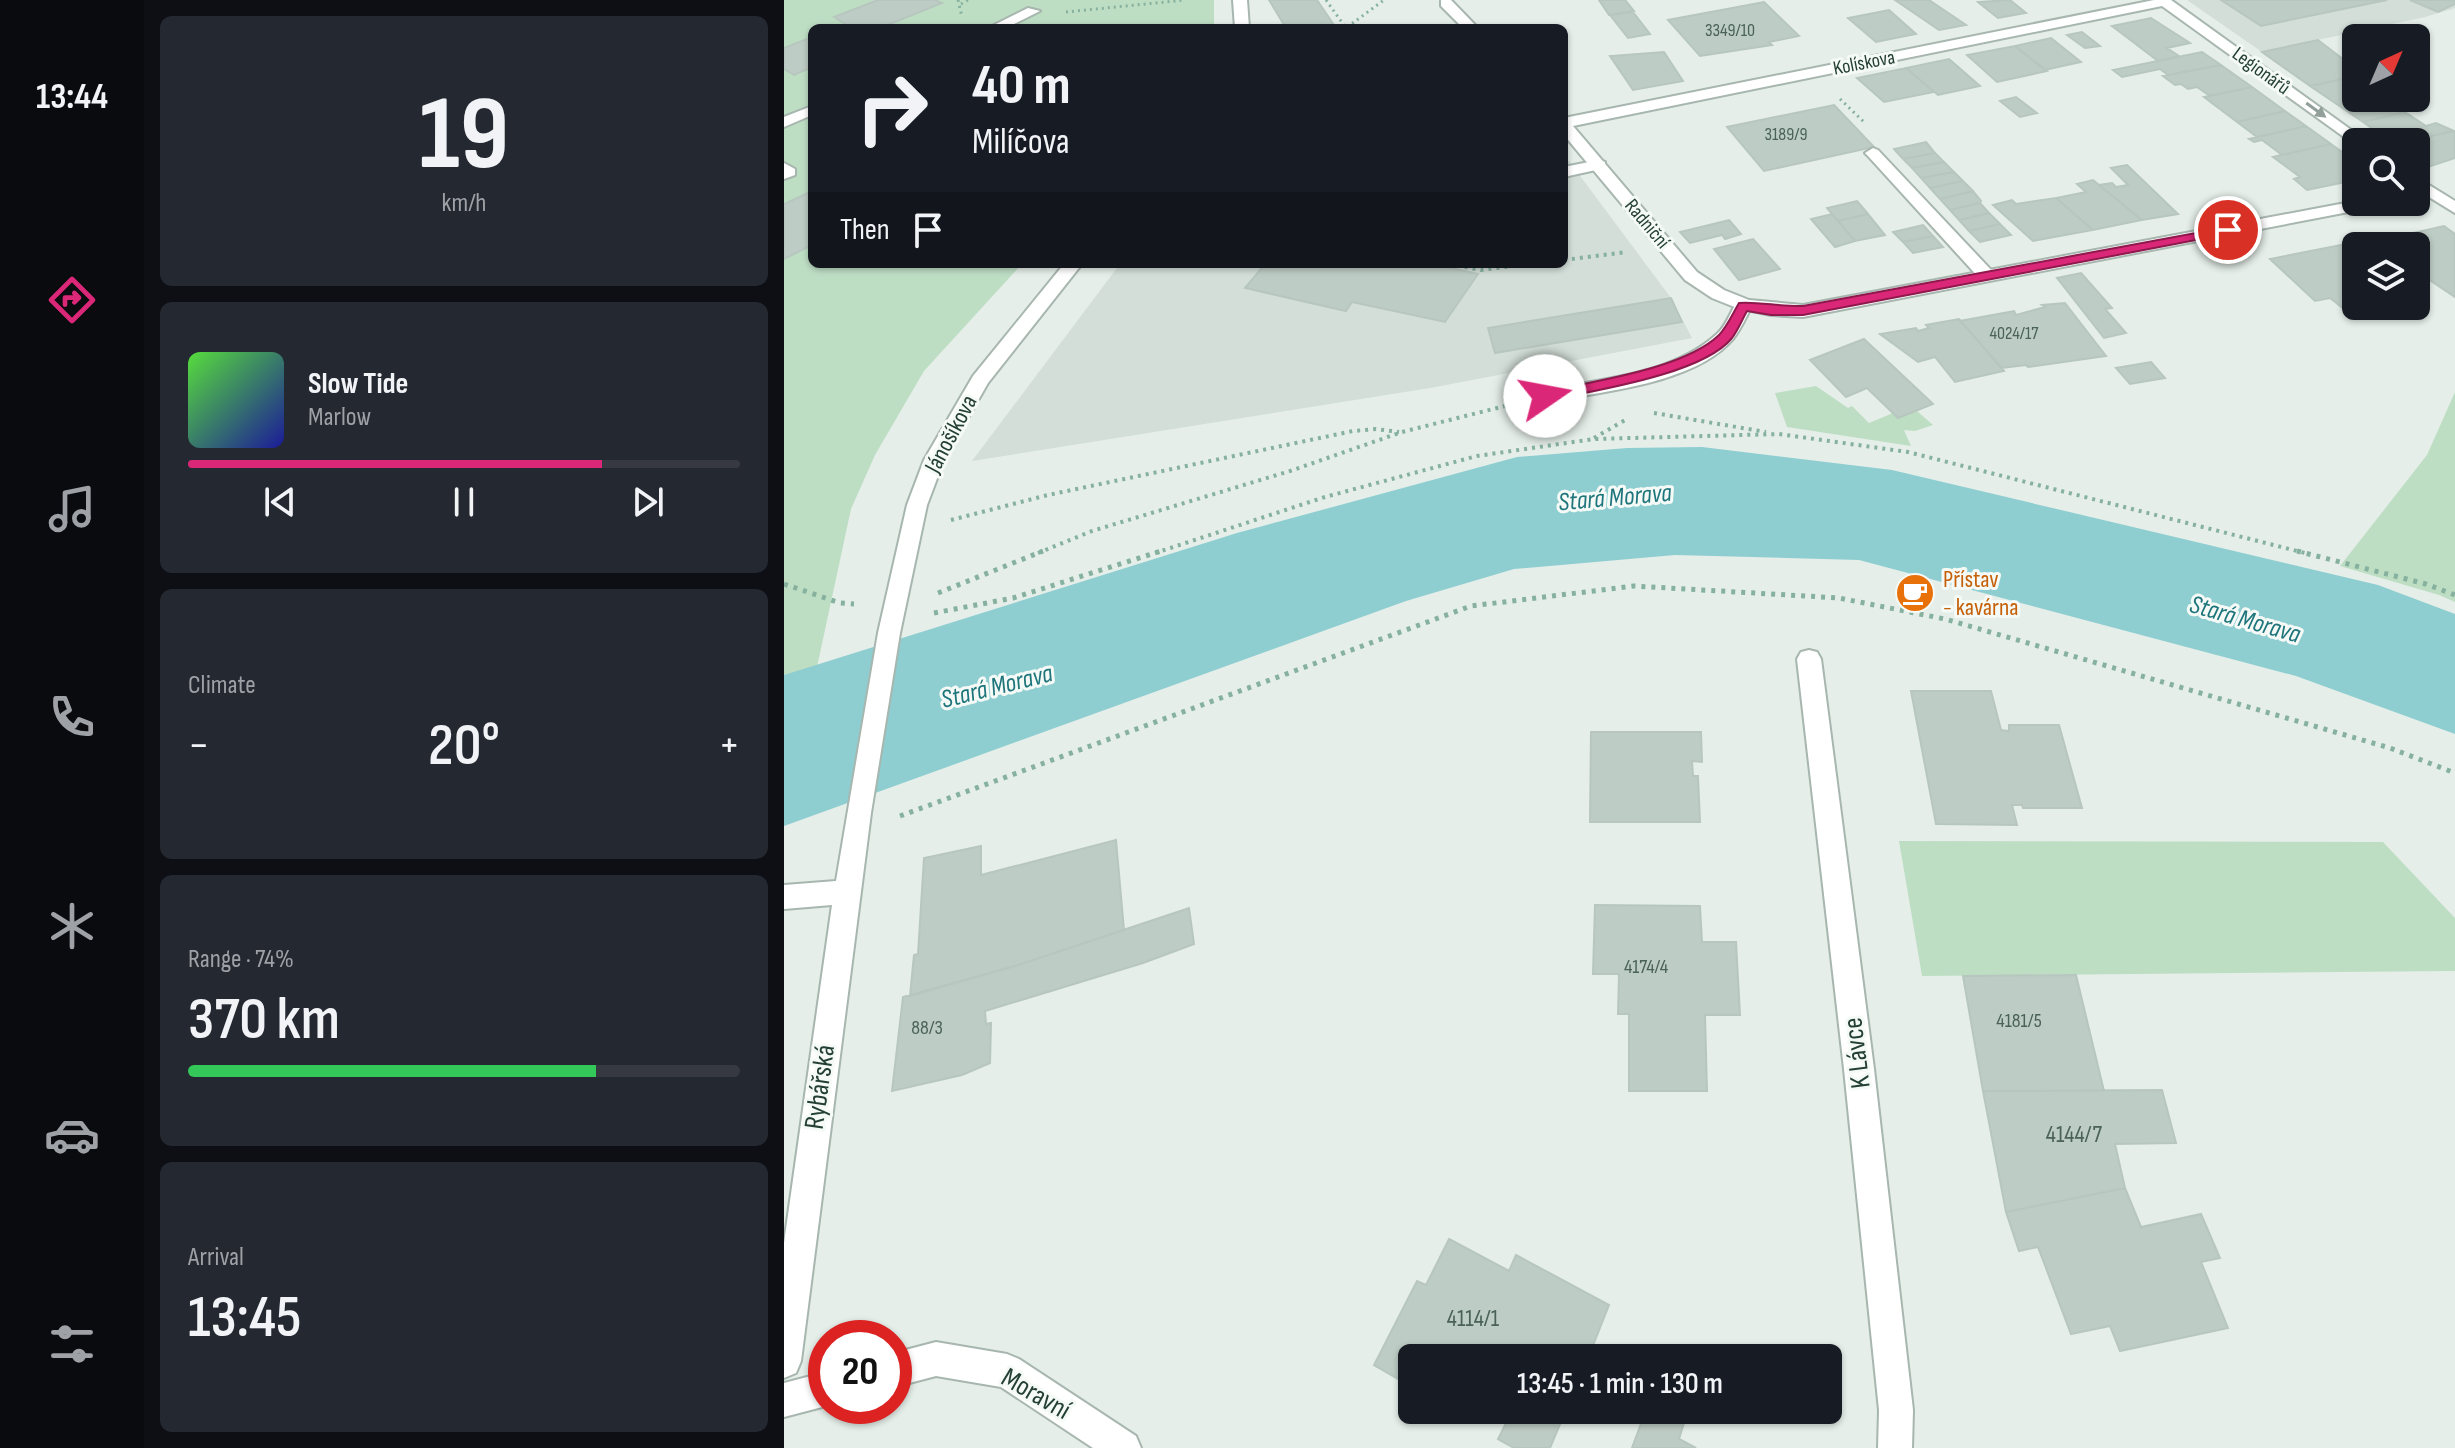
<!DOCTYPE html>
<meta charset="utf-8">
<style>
body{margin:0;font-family:"Sofia Sans Condensed",sans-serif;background:#242831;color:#f1f3f6;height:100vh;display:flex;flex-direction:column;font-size:30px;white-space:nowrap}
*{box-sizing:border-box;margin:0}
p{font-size:26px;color:#9ea1a6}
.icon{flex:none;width:44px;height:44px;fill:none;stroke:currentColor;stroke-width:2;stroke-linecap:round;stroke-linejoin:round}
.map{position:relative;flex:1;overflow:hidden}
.panel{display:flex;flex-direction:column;gap:16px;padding:16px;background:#0d0f14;width:640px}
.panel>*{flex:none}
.top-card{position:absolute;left:24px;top:24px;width:760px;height:244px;border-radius:12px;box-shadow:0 2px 6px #0004;background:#171b24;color:#f1f3f6;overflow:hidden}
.needle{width:52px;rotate:44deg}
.tools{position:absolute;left:1558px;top:24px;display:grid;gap:16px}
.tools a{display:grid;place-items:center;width:88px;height:88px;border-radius:12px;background:#171b24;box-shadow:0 2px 6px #0004;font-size:40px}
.speed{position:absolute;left:24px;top:1320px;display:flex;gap:16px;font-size:40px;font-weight:700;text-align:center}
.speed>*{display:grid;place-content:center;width:104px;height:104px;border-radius:50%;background:#171b24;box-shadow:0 2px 6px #0004;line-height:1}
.speed .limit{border:12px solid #d22;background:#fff;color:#111}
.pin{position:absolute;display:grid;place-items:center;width:68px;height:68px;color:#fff;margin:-34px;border:4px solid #fff;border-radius:50%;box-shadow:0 2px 8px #0007}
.me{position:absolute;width:88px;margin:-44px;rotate:78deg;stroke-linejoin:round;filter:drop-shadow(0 0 6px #0008)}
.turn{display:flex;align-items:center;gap:28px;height:168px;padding:0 32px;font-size:36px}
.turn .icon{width:104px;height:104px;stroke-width:2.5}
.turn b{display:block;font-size:56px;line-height:68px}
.then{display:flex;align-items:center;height:76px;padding:0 32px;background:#0003;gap:16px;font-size:30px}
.big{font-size:60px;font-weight:600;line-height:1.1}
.panel .widget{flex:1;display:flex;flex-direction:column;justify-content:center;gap:12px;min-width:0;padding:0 28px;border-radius:12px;background:#242831}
.panel .dial{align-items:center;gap:0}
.dial b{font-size:104px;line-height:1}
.song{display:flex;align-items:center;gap:24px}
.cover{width:96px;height:96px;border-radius:12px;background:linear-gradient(135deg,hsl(110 70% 55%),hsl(240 70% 35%))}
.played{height:8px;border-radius:4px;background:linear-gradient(90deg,#db2777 75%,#363941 75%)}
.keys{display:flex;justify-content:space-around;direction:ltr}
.heat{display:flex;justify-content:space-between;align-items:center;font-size:44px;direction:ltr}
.charge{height:12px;border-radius:6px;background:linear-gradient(90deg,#34c759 74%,#363941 0)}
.trip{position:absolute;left:614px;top:1344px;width:444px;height:80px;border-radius:12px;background:#171b24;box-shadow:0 2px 6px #0004;font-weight:600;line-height:80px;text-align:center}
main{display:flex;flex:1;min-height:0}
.tab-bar{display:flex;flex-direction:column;width:144px;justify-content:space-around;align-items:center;background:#090b0e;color:#9ea1a6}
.tab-bar .icon{width:56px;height:56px}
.tab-bar .active{color:#db2777}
.tab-bar b{font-size:36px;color:#f1f3f6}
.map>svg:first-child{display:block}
.built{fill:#d3ded8}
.green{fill:#bedec4}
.water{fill:#8eced1}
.building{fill:#bdccc4;stroke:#b7c7bf;stroke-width:2}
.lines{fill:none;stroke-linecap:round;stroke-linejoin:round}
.service-casing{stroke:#a7b6af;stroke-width:4}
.minor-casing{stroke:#a7b6af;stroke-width:4}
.path-far2{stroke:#86b19f;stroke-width:3;stroke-dasharray:2 4;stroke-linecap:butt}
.path-far1{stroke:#86b19f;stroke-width:4;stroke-dasharray:3 5;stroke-linecap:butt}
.path{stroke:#86b19f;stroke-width:5;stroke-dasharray:4 6;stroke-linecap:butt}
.service{fill:#fff;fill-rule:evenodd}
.minor{fill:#fff;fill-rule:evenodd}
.oneway{fill:#929f9a}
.route{fill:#db2777;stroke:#8e194d;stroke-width:2}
.labels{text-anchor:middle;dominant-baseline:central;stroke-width:6;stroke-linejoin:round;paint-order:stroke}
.far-number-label{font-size:18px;fill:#4a6259}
.far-street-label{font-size:20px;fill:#243f35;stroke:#f5faf7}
.number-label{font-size:20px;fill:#4a6259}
.street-label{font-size:24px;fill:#243f35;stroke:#f5faf7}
.food-label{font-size:24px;fill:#c56008;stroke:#f5faf7;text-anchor:start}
.near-number-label{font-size:24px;fill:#4a6259}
.water-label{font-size:26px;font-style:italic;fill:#1e757b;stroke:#f5faf7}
.near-street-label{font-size:28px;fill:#243f35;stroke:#f5faf7}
</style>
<main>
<nav class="tab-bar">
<b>13:44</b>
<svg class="icon active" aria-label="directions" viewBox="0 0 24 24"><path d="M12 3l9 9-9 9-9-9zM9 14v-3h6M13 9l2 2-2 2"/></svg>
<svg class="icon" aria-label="music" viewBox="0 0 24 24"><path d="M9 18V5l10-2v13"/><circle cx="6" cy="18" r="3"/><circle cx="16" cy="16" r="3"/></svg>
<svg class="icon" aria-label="phone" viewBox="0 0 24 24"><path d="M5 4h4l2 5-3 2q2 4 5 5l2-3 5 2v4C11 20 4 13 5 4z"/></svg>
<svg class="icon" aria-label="climate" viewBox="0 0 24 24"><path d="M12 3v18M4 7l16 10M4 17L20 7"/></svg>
<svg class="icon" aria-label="car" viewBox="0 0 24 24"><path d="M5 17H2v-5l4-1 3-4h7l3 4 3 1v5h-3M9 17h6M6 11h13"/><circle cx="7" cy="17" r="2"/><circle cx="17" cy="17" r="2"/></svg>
<svg class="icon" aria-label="filters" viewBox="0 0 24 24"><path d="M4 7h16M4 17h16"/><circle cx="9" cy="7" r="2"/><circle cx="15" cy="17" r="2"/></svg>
</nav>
<section class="panel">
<div class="widget dial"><b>19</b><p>km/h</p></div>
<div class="widget">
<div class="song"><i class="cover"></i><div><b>Slow Tide</b><p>Marlow</p></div></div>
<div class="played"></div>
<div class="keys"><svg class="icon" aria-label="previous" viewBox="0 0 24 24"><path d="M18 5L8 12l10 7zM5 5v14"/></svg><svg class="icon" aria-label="pause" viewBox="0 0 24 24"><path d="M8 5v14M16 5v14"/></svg><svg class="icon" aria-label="next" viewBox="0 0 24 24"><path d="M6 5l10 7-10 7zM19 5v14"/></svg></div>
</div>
<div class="widget"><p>Climate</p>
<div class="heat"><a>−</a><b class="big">20°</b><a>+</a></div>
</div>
<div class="widget"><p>Range · 74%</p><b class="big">370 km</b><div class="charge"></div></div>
<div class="widget"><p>Arrival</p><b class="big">13:45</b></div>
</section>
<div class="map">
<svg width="1671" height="1448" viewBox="0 0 1671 1448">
<rect width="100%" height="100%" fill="#e5eee9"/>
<path class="built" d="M1403,0H1671V8L1641,17L1478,52Z
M780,161H785L887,298L908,338L646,388L188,461L336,264H780Z"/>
<path class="green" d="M0,0H430V28H28V264H238L140,371L91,455L67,509L33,667L0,675Z
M1032,386L1064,408L1068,406L1085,423L1109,413L1115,418L1133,411L1149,425L1131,431L1120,430L1127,446L1003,427L991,393Z
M1671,392V602L1655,595L1556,566L1643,455Z
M1115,841L1599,842L1671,918V971L1138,976Z"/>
<path class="water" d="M918,447L1108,470L1594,585L1671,614V734L1512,676L1075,560L891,555L730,569L622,601L0,826V675L453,533L733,457L843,448Z"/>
<path class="building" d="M94,0H151L158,3L96,28H50L61,24L50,17Z
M485,0H533L552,28H502Z
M815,0H841L850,11L825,15Z
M1111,0H1145L1182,25L1155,30Z
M1226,0L1242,13L1214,18L1194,2Z
M1437,0H1603L1477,26Z
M1626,0H1671V4L1654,12Z
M980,2L1015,36L985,42L988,45L916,56L884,20Z
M1105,10L1132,34L1092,42L1064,18Z
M849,12L866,34L844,38L826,15Z
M1367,18L1406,43L1383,48L1395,56L1374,61L1328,26Z
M1298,32L1316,46L1301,48L1283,35Z
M28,37V67L10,75L0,69V48Z
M1267,38L1297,62L1261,70L1231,46Z
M1534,40L1572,69V76L1526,86L1478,52Z
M1231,46L1263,71L1213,82L1183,55Z
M880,52L899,81L849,90L826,56Z
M1418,52L1437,65L1384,75L1376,69L1338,77L1329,70Z
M1165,59L1196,86L1154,95L1122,68Z
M1437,65L1468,87L1426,96L1413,87L1404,89L1397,84L1391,85L1379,76Z
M1122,68L1150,92L1100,102L1073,78Z
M1569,77L1572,79V98H1584L1554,105L1526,86Z
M1468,87L1501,111L1453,122L1420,97Z
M1232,97L1253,113L1236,117L1216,101Z
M1584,98H1600L1621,112L1579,122L1554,105Z
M1050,105L1090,147L980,171L943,127Z
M1501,111L1522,126L1473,137L1453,122Z
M1621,112L1642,126L1652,123L1670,131L1622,142H1608L1579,122Z
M1522,126L1547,144L1498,155L1478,140L1470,142L1465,139Z
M1668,131L1671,133V158L1644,167L1632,159V142H1622Z
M1142,142L1151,153L1119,159L1110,149Z
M1547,144L1572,162V180L1523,190L1510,179L1516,177L1489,157Z
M1151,153L1160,162L1128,168L1119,159Z
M1160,162L1170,172L1137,178L1128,168Z
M1343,165L1394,214L1358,220L1315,185L1328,183L1332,187L1344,185L1327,168Z
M1170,172L1179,181L1146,188L1137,178Z
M1309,180L1315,185L1358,220L1309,230L1272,198L1302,192L1293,184Z
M1179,181L1189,191L1156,199L1146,188Z
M28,191V245L0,259V204Z
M1189,191L1197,201L1196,203L1166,210L1156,199Z
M1272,198L1309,230L1249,241L1209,205L1228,200L1232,204Z
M1073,201L1084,214L1054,221L1043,208Z
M1196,203L1205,213L1175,220L1166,210Z
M1205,213L1216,224L1185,231L1175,220Z
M1048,214L1054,221L1071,241L1051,247L1027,219Z
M1084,214L1101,235L1071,241L1054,221Z
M945,220L957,234L941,239L938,235L906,243L896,232Z
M1216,224L1227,235L1196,242L1185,231Z
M1139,225L1149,236L1119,242L1109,232Z
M1660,226L1671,234V297L1632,271V246H1606L1598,240Z
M1149,236L1159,247L1129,253L1119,242Z
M969,239L996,269L955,280L930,249Z
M1562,244L1572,252V293L1561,295L1575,311L1565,313L1546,298L1531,301L1486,259Z
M481,264H648L694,274L661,322L568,302L562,311L461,288Z
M1297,273L1328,308L1321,309L1342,333L1320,338L1273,278Z
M887,298L898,322L711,353L704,328Z
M1281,303L1322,356L1244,367L1242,365L1218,368L1176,321L1230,311L1232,315L1261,307L1258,305Z
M1175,319L1220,371L1171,382L1151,357L1134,362L1096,334L1132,328L1134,331L1145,328L1142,325Z
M1080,339L1149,404L1114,418L1083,388L1062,397L1026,360Z
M1367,362L1381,378L1346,384L1332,368Z
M1127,691H1207L1217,730L1225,731V725H1275L1298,808H1239L1238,805H1228L1233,825L1152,824Z
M807,732H917L918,762L908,761L909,776H914L916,822H806Z
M332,840L340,930L231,966L126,996L130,955L134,954L140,858L197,846V875Z
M811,905L916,906L918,942H952L956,1015H921L923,1091H845V1014H834L835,974H809Z
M405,908L410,944L359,963L201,1011L202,1024L207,1023L206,1063L178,1075L108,1091L119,997L231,966Z
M1292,975L1320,1091H1199L1179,976Z
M1378,1090L1392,1143L1331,1144L1341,1188L1222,1212L1199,1091Z
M1341,1188L1357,1227L1417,1214L1436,1258L1417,1262L1444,1328L1336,1351L1326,1326L1287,1334L1254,1247L1235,1251L1222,1212Z
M665,1239L725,1271L732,1255L825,1305L804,1358H628V1387L590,1365L633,1281L642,1285Z
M699,1410H782L766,1448H730L714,1439L722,1423Z
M862,1410H876L900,1423L895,1439L912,1448H848Z"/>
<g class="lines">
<g class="service-casing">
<path id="service" d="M1089,148L1094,150L1209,272L1212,276L1209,280H1197L1084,156L1081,153Z
M815,160L821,162V168L780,177V167Z
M959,300L968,306C962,317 957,329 949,339C911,384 816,392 761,402L751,396L761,390C818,379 888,375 933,334C942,326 946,313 953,302Z"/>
</g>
<g class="minor-casing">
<path id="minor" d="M449,0H463L465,28H451Z
M657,0H667L694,28H679L657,6Z
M1370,0H1387L1584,142H1572L1571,145L1378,6L789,126L913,272L940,290L965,300L1019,305L1572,201L1603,202L1601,205L1019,317L987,315L953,308L928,298L901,280L780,135V118Z
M244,8L256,11L222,28H204Z
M28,106V115L0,127V117Z
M0,163L11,169V175L0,179Z
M1632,177L1671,201V213L1632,189Z
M280,264H298L204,383L160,460L143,505L116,633L87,813L17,1361L12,1373L0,1378V1243L48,905L0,909V885L52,881L94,633L123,505L140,460L189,376Z
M1025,650L1033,652L1037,659L1090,1069L1129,1410L1128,1448H1094L1095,1410L1060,1069L1013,659L1017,652Z
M152,1342L223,1354L235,1359L352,1436L357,1448H309L217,1387L152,1376L110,1387V1353Z
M42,1372V1406L0,1417V1383Z"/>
</g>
<path class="path-far2" d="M174,0L178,17
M542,0L562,28L600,0
M177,4L184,0
M282,12L401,0
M1056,99L1081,123"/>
<path class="path-far1" d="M780,260L843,252
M665,264L697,270L745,264
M870,413L982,432
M810,438L843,419
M167,520L264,495L569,431L592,429L615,432
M254,553L308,531L506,471L618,432L725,405
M371,553L541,497L693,456L810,439L995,434L1124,452L1521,553"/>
<path class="path" d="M1513,551L1642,584L1671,595
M0,584L56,603L70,604
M154,593L259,551
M150,613L229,598L377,551
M116,816L687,606L850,586L1055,598L1161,619L1606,748L1671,773"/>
<use href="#service" class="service"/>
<use href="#minor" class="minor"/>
</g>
<defs><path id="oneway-solid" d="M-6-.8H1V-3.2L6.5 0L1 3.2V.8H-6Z" transform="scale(2)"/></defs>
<use class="oneway" href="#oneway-solid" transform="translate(1532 110) rotate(36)"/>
<path class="route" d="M1444,227L1449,228V233L1019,315H987L963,311C958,320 954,330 948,338C918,375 807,391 761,401L754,396L761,392C809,381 900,369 935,335C943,327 949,313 955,303C971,301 999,307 1019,306Z"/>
<defs>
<g id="cafe-disc" transform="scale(2)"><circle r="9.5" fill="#e8710a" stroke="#f5faf7"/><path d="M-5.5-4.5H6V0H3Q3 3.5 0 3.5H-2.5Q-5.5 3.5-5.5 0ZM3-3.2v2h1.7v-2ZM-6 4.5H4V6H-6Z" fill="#fff"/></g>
</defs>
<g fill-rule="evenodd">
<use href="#cafe-disc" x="1131" y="593"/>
</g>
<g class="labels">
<g class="far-number-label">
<text x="946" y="30">3349/10</text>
<text x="1002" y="134">3189/9</text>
<text x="1230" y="333">4024/17</text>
</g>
<g class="far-street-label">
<text transform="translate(1080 63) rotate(-11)">Kolískova</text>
<text transform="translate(1477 71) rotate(36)">Legionářů</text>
<text transform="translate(863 224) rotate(50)">Radniční</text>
</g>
<g class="number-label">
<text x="862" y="967">4174/4</text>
<text x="1235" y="1021">4181/5</text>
<text x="143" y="1028">88/3</text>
</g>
<g class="street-label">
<text transform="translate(167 434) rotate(-62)">Jánošíkova</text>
</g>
<g class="food-label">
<text x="1159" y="579">Přístav<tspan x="1159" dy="28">- kavárna</tspan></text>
</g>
<g class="near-number-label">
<text x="1290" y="1134">4144/7</text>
<text x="689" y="1318">4114/1</text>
</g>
<g class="water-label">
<text transform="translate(831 498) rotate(-5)">Stará Morava</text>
<text transform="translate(1461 620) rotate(16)">Stará Morava</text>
<text transform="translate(213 687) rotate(-14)">Stará Morava</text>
</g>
<g class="near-street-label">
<text transform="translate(1073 1053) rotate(-97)">K Lávce</text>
<text transform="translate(36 1087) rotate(-82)">Rybářská</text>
<text transform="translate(252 1394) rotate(30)">Moravní</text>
</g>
</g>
</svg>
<div class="tools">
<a><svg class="needle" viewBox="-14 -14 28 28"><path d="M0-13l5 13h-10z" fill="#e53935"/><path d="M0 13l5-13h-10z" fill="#9ea1a6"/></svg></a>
<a><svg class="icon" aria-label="search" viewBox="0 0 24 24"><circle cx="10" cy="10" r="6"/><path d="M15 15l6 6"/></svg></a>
<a><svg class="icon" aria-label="layers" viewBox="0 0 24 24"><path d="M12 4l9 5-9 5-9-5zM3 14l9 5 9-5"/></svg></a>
</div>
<div class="speed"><div class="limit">20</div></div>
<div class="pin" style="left:1444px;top:230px;background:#d93025"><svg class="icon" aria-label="arrive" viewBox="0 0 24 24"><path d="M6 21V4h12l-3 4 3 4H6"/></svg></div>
<svg class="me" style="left:761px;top:396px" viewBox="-20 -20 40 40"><circle r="19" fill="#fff"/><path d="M0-13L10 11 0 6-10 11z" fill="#db2777"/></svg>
<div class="trip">13:45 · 1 min · 130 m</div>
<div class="top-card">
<div class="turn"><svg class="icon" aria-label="right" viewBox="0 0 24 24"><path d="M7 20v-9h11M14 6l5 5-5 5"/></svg><div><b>40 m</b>Milíčova</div></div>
<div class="then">Then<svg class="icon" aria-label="arrive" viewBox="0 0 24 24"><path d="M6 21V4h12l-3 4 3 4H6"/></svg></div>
</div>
</div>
</main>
